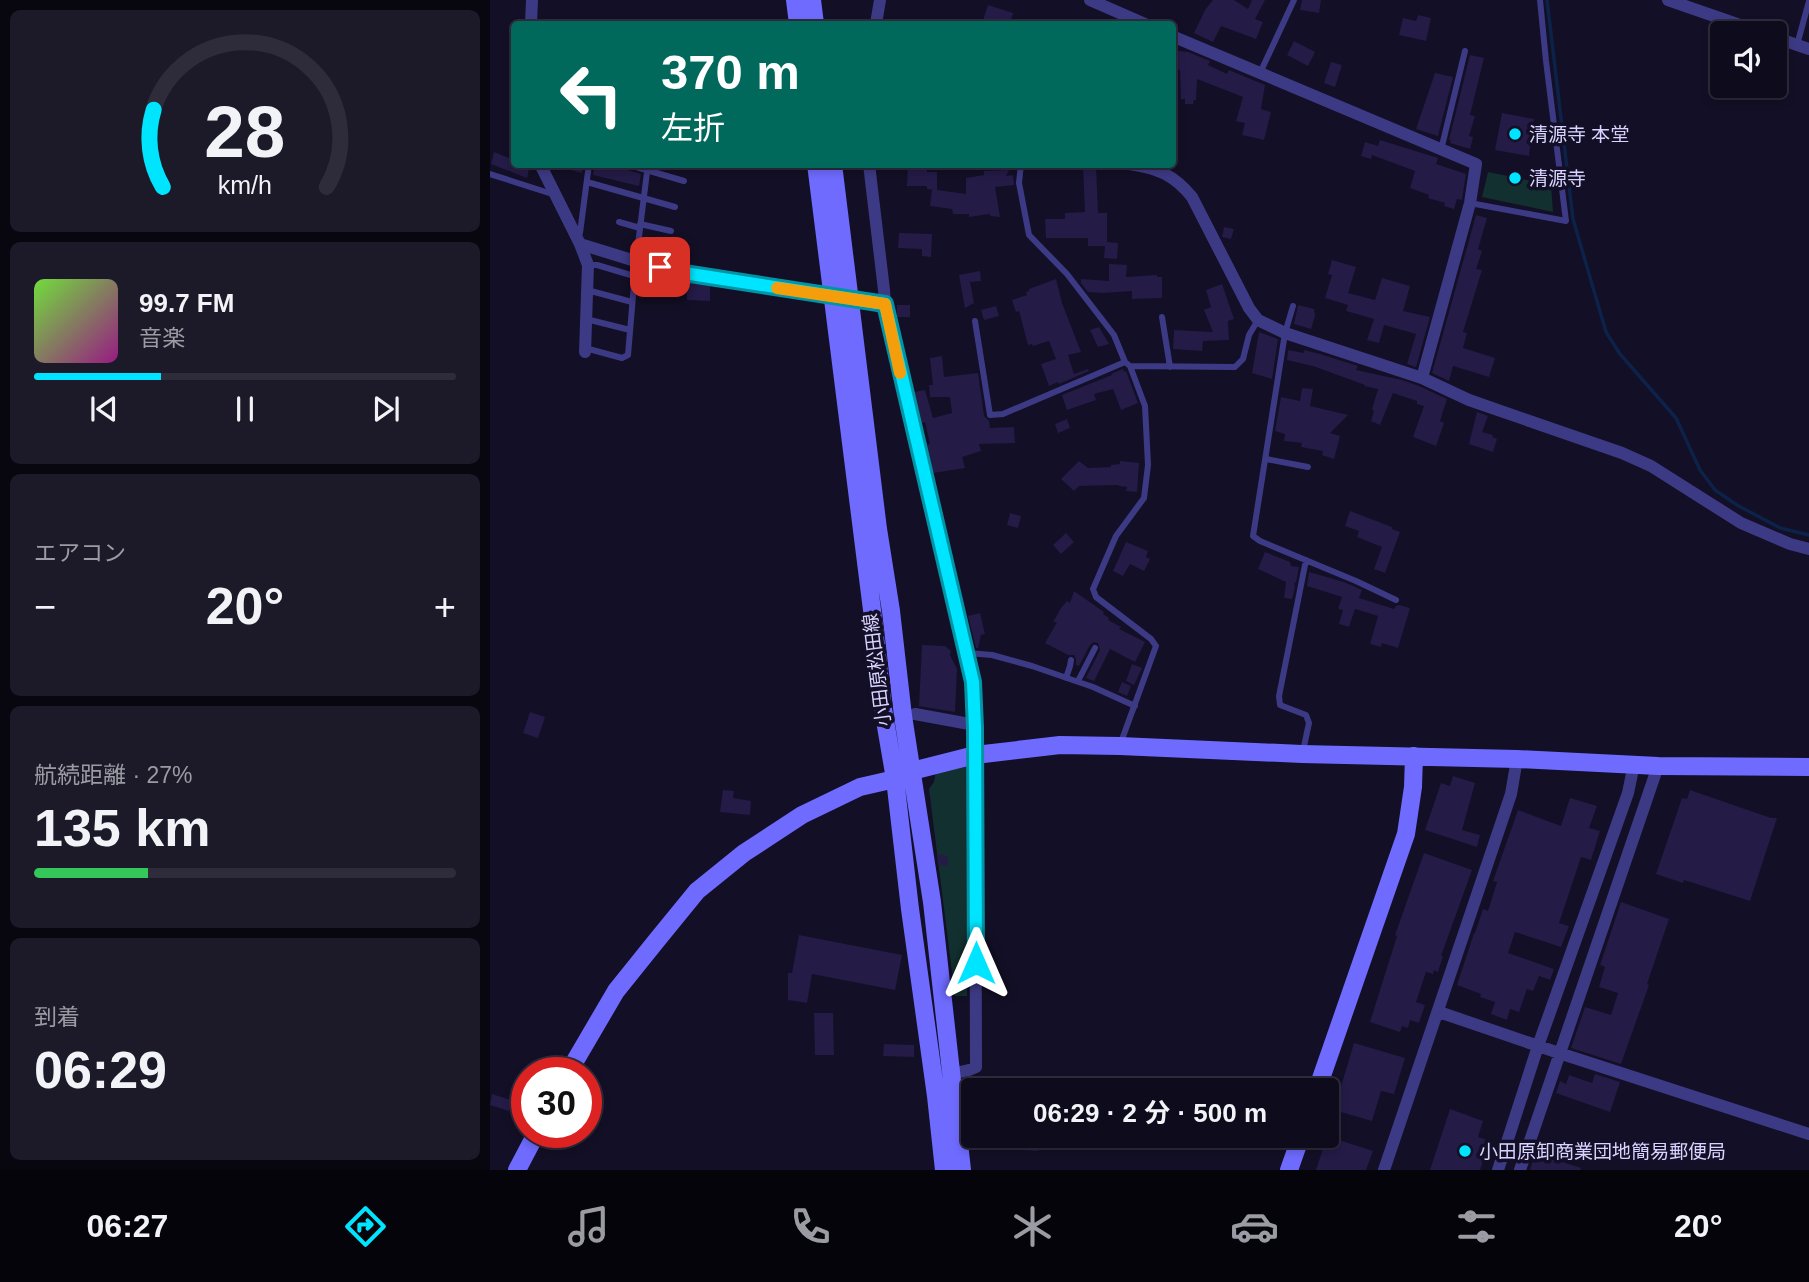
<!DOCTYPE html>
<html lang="ja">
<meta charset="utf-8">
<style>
body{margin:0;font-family:Helvetica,"Noto Sans JP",sans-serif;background:#1c1929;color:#f1f3f6;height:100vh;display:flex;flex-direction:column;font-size:26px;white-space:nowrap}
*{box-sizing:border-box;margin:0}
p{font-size:23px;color:#9b9ba3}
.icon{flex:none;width:38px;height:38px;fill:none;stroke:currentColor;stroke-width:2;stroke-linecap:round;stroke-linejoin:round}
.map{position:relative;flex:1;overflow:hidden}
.side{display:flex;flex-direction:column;gap:10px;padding:10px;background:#08060f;width:490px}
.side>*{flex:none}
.guide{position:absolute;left:21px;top:21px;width:665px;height:147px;border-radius:7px;box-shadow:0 4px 10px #0003,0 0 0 2px #2e2b3b;background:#00695c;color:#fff;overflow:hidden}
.buttons{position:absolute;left:1220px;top:21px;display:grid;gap:14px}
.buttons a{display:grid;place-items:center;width:77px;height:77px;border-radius:7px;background:#0e0b1c;box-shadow:0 4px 10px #0003,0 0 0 2px #2e2b3b;font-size:35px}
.speed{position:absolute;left:21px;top:1057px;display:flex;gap:14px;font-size:35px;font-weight:700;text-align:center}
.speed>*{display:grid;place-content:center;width:91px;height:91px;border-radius:50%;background:#0e0b1c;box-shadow:0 4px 10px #0003,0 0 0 2px #2e2b3b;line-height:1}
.speed .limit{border:10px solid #d22;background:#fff;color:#111}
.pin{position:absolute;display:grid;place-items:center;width:60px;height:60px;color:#fff;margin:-30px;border-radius:14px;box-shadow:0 4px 10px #0006}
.me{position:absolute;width:77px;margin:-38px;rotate:0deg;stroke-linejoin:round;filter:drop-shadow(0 0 5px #0008)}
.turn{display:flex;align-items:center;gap:24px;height:147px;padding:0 35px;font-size:32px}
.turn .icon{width:91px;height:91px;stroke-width:2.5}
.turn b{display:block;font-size:49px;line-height:60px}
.big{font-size:52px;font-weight:700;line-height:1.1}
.side .widget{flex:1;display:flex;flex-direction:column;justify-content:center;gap:10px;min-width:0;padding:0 24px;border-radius:10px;background:#1c1929}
.side .dial{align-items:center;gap:0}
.dial svg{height:182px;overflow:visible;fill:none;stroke:#2e2b3b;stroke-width:7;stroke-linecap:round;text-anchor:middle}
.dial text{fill:#f1f3f6;stroke:none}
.song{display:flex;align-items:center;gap:21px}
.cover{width:84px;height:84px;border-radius:10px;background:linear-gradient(135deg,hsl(100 70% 55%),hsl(310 70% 35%))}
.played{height:7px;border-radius:4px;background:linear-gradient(90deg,#00e5ff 30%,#2e2b3b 30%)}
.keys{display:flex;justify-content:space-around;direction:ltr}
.heat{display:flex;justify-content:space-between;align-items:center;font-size:38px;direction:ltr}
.charge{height:10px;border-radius:5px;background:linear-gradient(90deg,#34c759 27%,#2e2b3b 0)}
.trip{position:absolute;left:471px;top:1078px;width:378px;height:70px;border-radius:7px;background:#0e0b1c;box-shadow:0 4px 10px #0003,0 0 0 2px #2e2b3b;font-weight:700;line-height:70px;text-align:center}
.tabs{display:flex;height:112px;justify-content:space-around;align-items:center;background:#06040b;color:#9b9ba3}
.tabs .icon{width:49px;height:49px}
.tabs .selected{color:#00e5ff}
.tabs b{font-size:32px;color:#f1f3f6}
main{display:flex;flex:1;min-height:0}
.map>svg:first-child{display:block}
.green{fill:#12302f}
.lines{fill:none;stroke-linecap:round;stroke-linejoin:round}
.stream{stroke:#0c2248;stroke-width:3.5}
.building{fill:#241b47}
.lane{stroke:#3d3a85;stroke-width:6}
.street{stroke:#3d3a85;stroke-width:12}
.secondary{stroke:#6f6bff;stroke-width:18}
.route-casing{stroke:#0095a6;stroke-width:18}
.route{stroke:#00e5ff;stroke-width:12}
.slow{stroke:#f59e0b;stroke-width:12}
.poi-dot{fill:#00e5ff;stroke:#130f26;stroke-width:2.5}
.labels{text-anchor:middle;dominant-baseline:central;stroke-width:7;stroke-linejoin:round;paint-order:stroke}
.poi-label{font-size:19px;fill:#d9d4ff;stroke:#130f26;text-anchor:start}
.street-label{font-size:19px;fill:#d9d4ff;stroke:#130f26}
</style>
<main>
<section class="side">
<div class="widget dial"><svg viewBox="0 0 100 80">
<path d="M14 69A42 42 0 1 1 86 69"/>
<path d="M14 69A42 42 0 0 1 10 35" stroke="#00e5ff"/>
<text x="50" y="56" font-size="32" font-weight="700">28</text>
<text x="50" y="72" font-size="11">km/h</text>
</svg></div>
<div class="widget">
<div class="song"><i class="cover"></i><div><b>99.7 FM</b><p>音楽</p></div></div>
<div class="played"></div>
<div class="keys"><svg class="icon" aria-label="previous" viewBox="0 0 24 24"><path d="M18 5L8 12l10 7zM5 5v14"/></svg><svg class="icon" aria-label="pause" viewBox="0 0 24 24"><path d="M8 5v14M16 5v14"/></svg><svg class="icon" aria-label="next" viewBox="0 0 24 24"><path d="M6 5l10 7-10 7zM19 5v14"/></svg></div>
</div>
<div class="widget"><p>エアコン</p>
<div class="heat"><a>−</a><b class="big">20°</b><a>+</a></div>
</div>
<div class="widget"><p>航続距離 · 27%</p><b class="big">135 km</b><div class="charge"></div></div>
<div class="widget"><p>到着</p><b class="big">06:29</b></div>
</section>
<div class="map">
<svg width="1319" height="1170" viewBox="0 0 1319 1170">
<rect width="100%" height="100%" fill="#130f26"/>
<path class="green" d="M998,172L1061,185L1063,212L992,197Z
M477,765V996H465L439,789L444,782L446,771Z"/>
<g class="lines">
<path class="stream" d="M1057,0L1083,219L1116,332L1130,354L1186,418L1210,470L1225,490L1247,505L1290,528L1319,535"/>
</g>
<path class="building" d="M723,0H744L758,9L762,0H775L765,19L773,22L766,39L731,26L723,42L704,33L715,10Z
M812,0H831L829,13L810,10Z
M498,5L523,13L520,24H508L493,20Z
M928,15L941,18L936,41L909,35L913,18L926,21Z
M804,41L825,52L818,66L797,55Z
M682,50L698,52L720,61L718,65L737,74L739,70L775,85L771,109L781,112L774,140L752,135L755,123L746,121L753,97L707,79L706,100H704L703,104H695V99H691L690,70L682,69Z
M980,55L994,58L980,115L985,116L979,136L983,137L980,149L960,143L961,140H959Z
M841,62L852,65L845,87L834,83Z
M945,73L963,77L948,136L926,129Z
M1012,113L1044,119L1039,156L1005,150Z
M890,140L948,158L946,164L976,174L972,200L967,199L964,209L954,206L955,203L938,198L939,195L920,188L925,171L882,155L881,159L871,156L875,142L888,146Z
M4,152L24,160V164H38L37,167L39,169L37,178L1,164Z
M74,164H93L92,173L73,168Z
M105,164H117L151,174L149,186L103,175Z
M418,164H437V172H447V190L476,194V178L494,175V171L519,170L516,176L523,175L524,185L505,187L510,217L501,216L499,214L479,217V214H463L462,209L440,206L442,190H445L437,189V186H417Z
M606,166L608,213H617V242L628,243L627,259L614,258L615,246H598V238H556L555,219H575V213L595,212L593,167Z
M986,215L997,218L988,249L992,251L986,269L992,270L973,332L977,333L973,348L1005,358L999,377L963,366L959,381L942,373Z
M734,227L744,229L741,239L732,237Z
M409,233L442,234L441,257L432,256V249L408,248Z
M842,260L866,267L858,293L885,300L892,278L920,286L913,311L940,317L926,367L917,364L926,334L894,325L889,343L877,340L884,319L856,311L858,305L835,298L842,275L838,274Z
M619,264L637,265L636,277L667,275V277H672V298L642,299V291L614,293L598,292L591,283V279L619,281Z
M490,271L491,281L480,282L484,303L475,308L469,275Z
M566,279L572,303L591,352L578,355L584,374L598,369L599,371L569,384L568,382L559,386L551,364L566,359L559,341L543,346L542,344L538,345L529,311L526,312L522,300L537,295L536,292L539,291V289Z
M197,282L220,286V301L197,300Z
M732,284L744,319L738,321L739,340L713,341L712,351L683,349L684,330L723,332L714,310L721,307L716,290Z
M407,305H420V317H407Z
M808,305L824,309L825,316L821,329L804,324Z
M506,306L509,316L494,320L491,310Z
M609,327L619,344L608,347L600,330Z
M769,332L788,339L782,379L762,373Z
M798,350L814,353V350L830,354L868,366L866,370L912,380L929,386L957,399L950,421L954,423L946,446L923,437L934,406L927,404V401L903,393L890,425L881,421L884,411L882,409L888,389L874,386L875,385L823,366L797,360Z
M452,356L454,377L488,373L494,416L499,421L500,428L524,427L525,443L489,444L491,451L472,457L475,468L443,473L437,445L440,444L435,422L432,423L424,392L435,390L443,418L462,413L460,397H440L439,385H443L440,358Z
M633,369L634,372L636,371L648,403L631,410L623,389L604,394L606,400L577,410L572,395L622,375L621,374Z
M812,388L823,389L820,406L858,415L840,433L850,436L844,459L832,455L833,451L811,447L812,443L794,441L795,434L785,431L791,397L810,401Z
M987,412L998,416L992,432L1003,435L1002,437L1007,439L1003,452L979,444Z
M577,419L580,428L568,433L565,424Z
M589,461L598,468L621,467V465L630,464V461L649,463L647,492L636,491L637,487L629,486V485L589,486L584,491L571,479Z
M860,511L902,527V529L910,532L895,573L884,569L892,547L867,537L869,531L855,526Z
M520,513L531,516L528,528L517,525Z
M576,533L584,542L571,554L563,545Z
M636,542L658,551L656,557L660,559L654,571L640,564L633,576L623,571Z
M775,552L800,562L801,566L809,567L806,583L804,582L805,588L802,599L794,598L796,582L768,569Z
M819,572L854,582L872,590L869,598L904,609L906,606L909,605L920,608L908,648L892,643L891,647L880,644L888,616L865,609L859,627L849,624L853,610L848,609L852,597L817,586Z
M584,591L614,612L613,614L619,618L618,620L631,627L629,629L655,642L645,662L620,649L604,681L596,678L610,650L608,643L604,642L600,645L589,666L586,665V659L584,655H578L555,643L567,622H563L571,608L577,601L580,603Z
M490,613L495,634L491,635L488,648H486L478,616Z
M432,645L455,646L461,651L460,655L467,669L465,712L429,706Z
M642,664L652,668L644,685L636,681Z
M632,682L641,686L637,696L628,692Z
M40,712L55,717L48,738L33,733Z
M963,776L985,783L972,830L990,835L987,847L935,830L951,783L960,786Z
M233,790L244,791L243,798L261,801L260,815L230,812Z
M1200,790L1281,818H1287L1260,901L1194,880L1193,883L1166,874L1192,798L1197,799Z
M1080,798L1107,806L1099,828L1110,831L1101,860L1091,857L1069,923L1079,926L1071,947L1025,932L1018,953L1064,969L1060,980L1049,976L1043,991L1037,989L1029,1012L1020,1009L1017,1020L1001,1014L1005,1002L990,997L991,994L967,985L984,933H985L993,909L998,911L1007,882L1003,881L1028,810L1071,826Z
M934,853L982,870L951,956H953L948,972L944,970L943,974L936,972L926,1002L935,1005L929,1023L920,1020L918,1028L912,1026L910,1032L880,1022L907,936L905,935Z
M447,854L458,856L457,866L448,865Z
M1131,902L1179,919L1157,984L1159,985L1131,1064L1081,1048L1095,1007L1121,1015L1128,993L1109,987L1115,967L1110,965Z
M309,935L412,955L405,990L322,974L317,1003L298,1000V973H302Z
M324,1013H343L344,1055H325Z
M864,1043L915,1058L904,1094L891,1091L882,1121L844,1110Z
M394,1044L424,1045V1057L393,1056Z
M1105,1074L1130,1082L1120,1112L1066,1093L1070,1081L1076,1084L1079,1075L1102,1083Z
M2,1094L21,1100L19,1111L0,1105Z
M960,1109L993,1121L988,1137L1000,1141L990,1170H940Z
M837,1136L883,1151L876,1170H826Z
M530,1140H548V1151L530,1150Z
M1045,1153L1091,1168L1090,1170H1040Z"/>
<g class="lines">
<path class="lane" d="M1307,45L1319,1
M770,73L804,0
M951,150L975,51
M136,164L194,181
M531,164L529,183L539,235L577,274L624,335L635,362L640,366L655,406L658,465L654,498L626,536L603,589L606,597L661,639L666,646L630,745
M0,174L59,193L63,191
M97,182L185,207
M980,203L1076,221L1056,61L1050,0
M129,222L150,228
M150,224L181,231
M87,238L90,233L99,164
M98,265H107L144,276
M97,290L142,302
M803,306L795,333L763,536L770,541L866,581L906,600
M672,317L680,367
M96,319L140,330
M485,321L500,415L513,414L635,362
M95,348L132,358L138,355L146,261L158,164
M640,366L745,367L753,359L759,335L768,320
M776,459L818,467
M478,653L502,655L542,666L603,687L645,706
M576,678L580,666L581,660
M588,681L605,648
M813,751L819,723L816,715L790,705L789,696L816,560"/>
<path class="street" d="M600,0L655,24
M1178,0L1273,33
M41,24L42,0
M386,24L390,0
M682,36L986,164L980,203L932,378
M1284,37L1319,49
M50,164L90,244L98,265L95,352
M379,164L394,290L395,304L483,682L485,728L486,1067L479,1070L461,1074
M639,164C668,168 684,175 702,197L759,308L768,320L795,333L932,378L979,400L1132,453L1161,466L1251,523L1300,544L1319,549
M90,244L142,260L194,273L395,304
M425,714L485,725
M949,1012L1069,1053L1319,1134
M894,1170L1021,794L1027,759
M1008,1170L1048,1046L1138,793L1144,764
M1030,1170L1168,766"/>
<path class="secondary" d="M305,0L308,24
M322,0L325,24
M326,164L382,610L393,709L405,779L420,909L446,1096L454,1170
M343,164L388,529L401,611L413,716L442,902L472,1170
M78,1073L126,991L167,940L207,891L254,853L312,815L370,787L405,779L422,771L485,755L570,745L630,746L812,754L1027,759L1168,766L1319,767
M827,1090L916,834L923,787L924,756
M27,1170L47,1132
M799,1170L811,1136"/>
</g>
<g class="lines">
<g class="route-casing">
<path id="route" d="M170,267L194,273L395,304L483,682L485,728L486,963"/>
</g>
<use href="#route" class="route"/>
<path class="slow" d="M287,288L395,304L410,373"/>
</g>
<g class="poi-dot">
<circle cx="1025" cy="134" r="7"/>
<circle cx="1025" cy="178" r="7"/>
<circle cx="975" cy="1151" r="7"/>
</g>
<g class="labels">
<g class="poi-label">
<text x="1039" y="134">清源寺 本堂</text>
<text x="1039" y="178">清源寺</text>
<text x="989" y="1151">小田原卸商業団地簡易郵便局</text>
</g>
<g class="street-label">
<text transform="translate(387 670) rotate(-97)">小田原松田線</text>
</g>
</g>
</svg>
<div class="buttons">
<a><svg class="icon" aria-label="sound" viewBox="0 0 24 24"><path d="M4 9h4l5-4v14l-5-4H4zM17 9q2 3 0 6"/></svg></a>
</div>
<div class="speed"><div class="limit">30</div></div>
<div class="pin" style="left:170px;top:267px;background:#d93025"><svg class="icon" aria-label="arrive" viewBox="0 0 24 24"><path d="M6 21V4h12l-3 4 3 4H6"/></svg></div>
<svg class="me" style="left:486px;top:963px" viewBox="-20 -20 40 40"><path d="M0-17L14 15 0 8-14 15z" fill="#00e5ff" stroke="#fff" stroke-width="4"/></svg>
<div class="trip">06:29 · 2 分 · 500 m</div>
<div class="guide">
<div class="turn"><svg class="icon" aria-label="left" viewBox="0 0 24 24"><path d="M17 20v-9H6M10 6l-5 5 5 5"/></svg><div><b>370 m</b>左折</div></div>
</div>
</div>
</main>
<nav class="tabs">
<b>06:27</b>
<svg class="icon selected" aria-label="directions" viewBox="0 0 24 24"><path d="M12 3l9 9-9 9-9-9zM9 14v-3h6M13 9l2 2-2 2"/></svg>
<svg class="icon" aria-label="music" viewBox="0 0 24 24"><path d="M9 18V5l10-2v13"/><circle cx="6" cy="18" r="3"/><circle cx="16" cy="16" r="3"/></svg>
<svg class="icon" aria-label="phone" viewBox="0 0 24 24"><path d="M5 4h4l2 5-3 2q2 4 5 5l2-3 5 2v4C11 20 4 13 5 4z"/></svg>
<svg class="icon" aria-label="climate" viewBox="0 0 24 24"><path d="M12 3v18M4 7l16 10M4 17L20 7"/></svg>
<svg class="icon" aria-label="car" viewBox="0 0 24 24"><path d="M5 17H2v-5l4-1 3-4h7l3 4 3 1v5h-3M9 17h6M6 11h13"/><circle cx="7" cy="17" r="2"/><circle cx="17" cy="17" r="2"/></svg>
<svg class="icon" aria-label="filters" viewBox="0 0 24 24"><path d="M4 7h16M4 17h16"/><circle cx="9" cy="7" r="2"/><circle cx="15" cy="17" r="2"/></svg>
<b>20°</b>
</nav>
